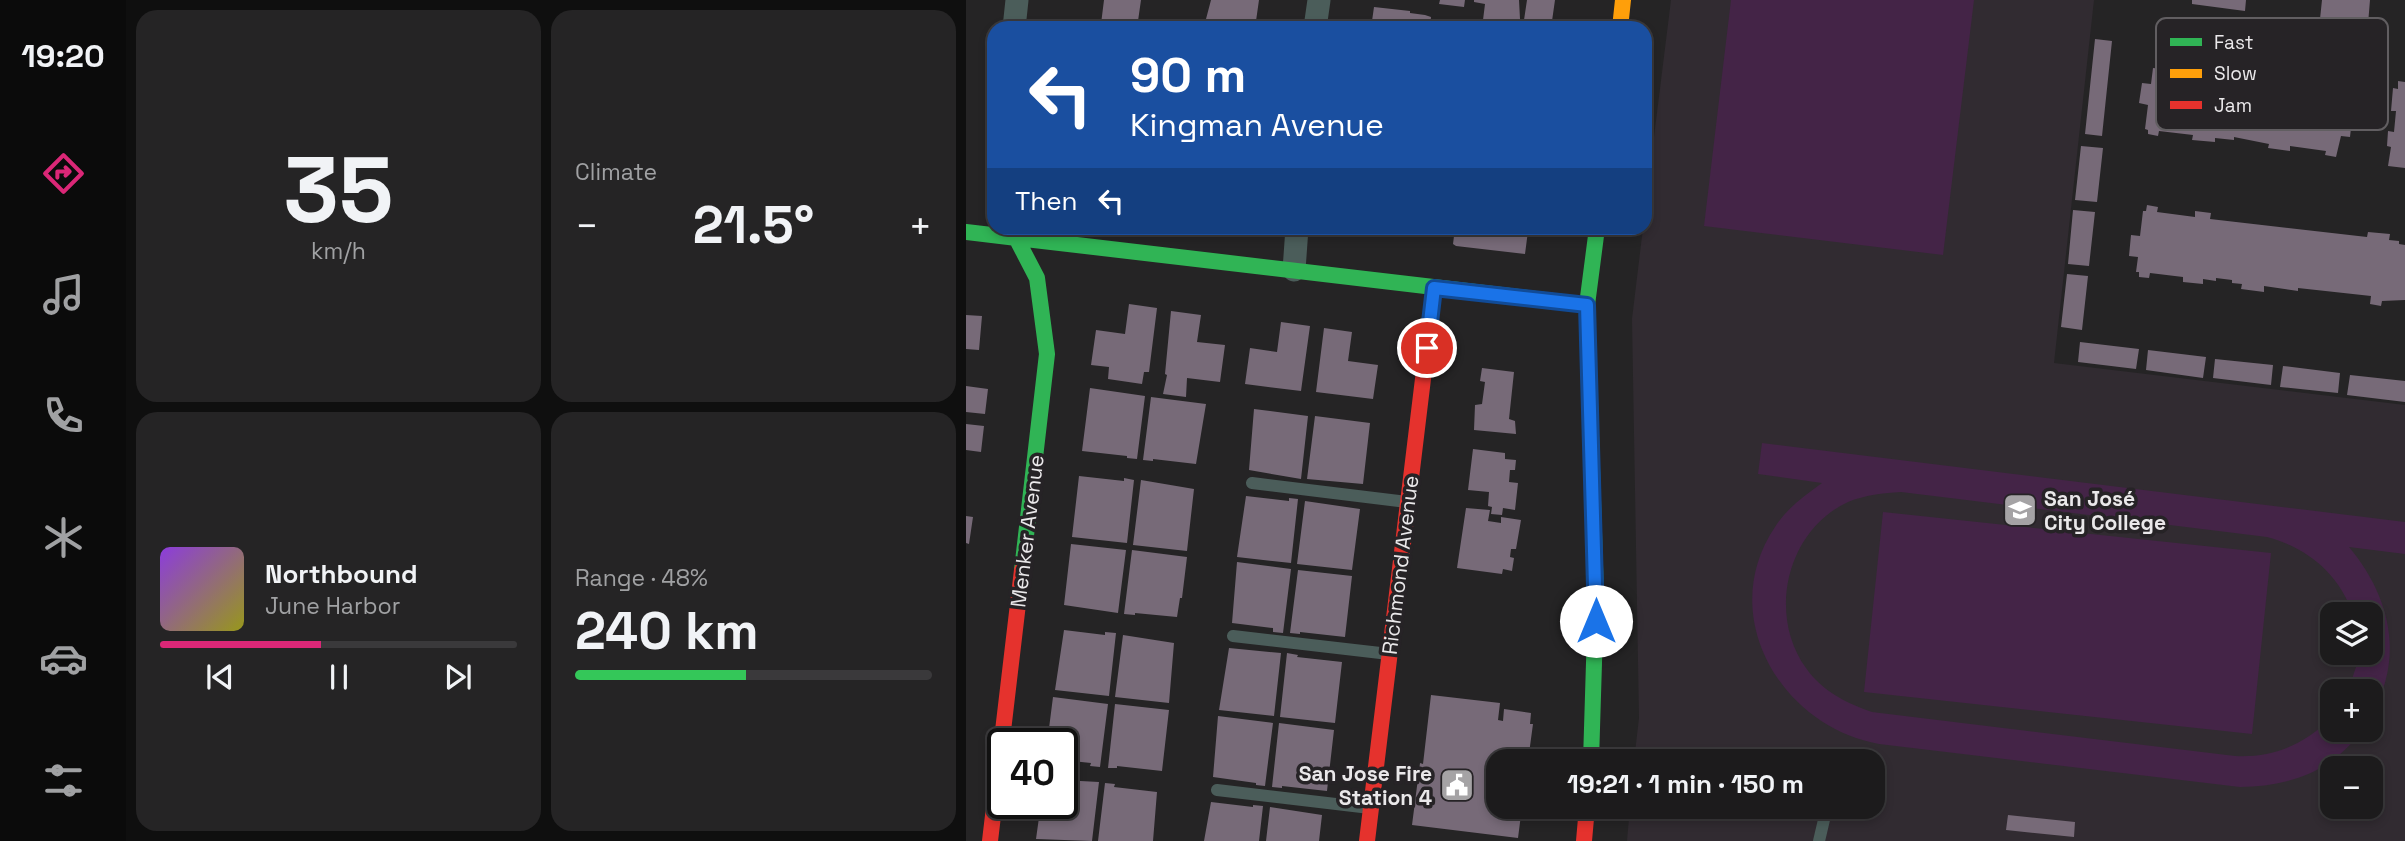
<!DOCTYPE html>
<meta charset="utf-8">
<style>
body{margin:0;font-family:"Space Grotesk",sans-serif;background:#252425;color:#f1f3f6;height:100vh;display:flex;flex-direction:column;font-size:26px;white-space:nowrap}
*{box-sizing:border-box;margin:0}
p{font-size:23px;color:#a0a1a3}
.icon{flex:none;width:38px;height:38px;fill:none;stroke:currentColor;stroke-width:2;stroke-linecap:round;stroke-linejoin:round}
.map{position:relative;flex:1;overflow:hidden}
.panel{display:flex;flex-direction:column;gap:10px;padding:10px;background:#0f0f0f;width:840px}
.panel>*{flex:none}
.guide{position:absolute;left:21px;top:21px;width:665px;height:214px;border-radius:21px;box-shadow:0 4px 10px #0003,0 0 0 2px #3a393b;background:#1a4fa0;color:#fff;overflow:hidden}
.controls{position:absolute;left:1354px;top:602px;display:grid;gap:14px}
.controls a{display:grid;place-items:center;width:63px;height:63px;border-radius:14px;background:#1c1b1c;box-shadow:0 4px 10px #0003,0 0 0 2px #3a393b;font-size:35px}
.speed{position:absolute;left:21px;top:728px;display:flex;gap:14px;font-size:35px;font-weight:700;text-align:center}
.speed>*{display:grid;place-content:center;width:91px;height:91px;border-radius:50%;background:#1c1b1c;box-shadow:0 4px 10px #0003,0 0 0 2px #3a393b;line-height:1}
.speed .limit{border:4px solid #111;border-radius:10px;background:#fff;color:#111}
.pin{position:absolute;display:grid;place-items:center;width:60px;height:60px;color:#fff;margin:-30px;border:4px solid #fff;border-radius:50%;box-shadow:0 2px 7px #0007}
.me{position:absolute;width:77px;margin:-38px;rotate:0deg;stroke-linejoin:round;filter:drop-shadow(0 0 5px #0008)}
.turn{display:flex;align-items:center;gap:24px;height:147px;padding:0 28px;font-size:32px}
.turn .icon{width:91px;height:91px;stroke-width:2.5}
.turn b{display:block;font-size:49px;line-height:60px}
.then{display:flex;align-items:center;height:66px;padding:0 28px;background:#0003;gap:14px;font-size:26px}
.big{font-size:52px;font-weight:700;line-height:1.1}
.panel .card{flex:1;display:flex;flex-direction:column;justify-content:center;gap:10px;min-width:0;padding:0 24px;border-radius:21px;background:#252425}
.panel .dial{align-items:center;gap:0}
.dial b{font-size:91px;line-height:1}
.song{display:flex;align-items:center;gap:21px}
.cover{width:84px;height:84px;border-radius:10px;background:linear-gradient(135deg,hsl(270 70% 55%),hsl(60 70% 35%))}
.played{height:7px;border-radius:4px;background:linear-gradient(90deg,#db2777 45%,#3a393b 45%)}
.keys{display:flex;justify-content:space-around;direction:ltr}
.heat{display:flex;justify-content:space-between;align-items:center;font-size:38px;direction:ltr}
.charge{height:10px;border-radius:5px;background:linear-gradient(90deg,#34c759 48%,#3a393b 0)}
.panel .tiles{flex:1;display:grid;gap:10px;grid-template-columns:repeat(2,1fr)}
.trip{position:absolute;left:520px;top:749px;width:399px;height:70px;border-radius:21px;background:#1c1b1c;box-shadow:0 4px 10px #0003,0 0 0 2px #3a393b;font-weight:700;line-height:70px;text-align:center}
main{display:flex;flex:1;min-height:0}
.tab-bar{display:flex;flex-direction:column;width:126px;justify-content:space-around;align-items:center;background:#0b0b0b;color:#a0a1a3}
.tab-bar .icon{width:49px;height:49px}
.tab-bar .on{color:#db2777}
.tab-bar b{font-size:32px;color:#f1f3f6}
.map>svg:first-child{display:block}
.built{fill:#312b31;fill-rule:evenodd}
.green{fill:#442447}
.building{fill:#776a78}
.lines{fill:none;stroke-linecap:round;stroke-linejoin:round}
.lane{stroke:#4b5d5a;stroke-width:12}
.street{stroke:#4b5d5a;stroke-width:23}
.fast{stroke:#30b455;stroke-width:16}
.slow{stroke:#ff9f0a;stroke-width:16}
.jam{stroke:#e5322d;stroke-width:16}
.route-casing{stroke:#114b97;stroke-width:18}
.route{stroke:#1a73e8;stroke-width:12}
.labels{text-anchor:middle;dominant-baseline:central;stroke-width:7;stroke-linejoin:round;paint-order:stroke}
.poi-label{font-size:21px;font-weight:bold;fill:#eae8ea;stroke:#262326;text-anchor:start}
.street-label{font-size:21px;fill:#eae8ea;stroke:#262326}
.key{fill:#262326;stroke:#615e61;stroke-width:2}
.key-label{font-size:19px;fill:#eae8ea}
</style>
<main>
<nav class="tab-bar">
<b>19:20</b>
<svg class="icon on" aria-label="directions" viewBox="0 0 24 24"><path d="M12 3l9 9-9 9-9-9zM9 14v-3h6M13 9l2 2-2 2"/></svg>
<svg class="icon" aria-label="music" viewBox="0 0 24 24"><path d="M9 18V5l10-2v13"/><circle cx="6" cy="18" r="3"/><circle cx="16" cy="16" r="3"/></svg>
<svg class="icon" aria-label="phone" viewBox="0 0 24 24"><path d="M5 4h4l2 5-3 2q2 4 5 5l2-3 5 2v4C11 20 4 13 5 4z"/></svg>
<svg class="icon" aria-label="climate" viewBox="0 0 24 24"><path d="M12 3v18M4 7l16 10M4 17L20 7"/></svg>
<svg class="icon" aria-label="car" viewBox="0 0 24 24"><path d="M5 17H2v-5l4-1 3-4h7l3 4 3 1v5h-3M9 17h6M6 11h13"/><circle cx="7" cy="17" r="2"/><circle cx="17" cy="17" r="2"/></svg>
<svg class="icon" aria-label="filters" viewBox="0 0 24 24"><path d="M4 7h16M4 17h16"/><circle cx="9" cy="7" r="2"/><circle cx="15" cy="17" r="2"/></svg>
</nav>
<section class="panel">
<div class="tiles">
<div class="card dial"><b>35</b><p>km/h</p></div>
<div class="card"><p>Climate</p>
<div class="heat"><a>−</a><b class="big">21.5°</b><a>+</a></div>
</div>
<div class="card">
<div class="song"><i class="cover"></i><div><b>Northbound</b><p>June Harbor</p></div></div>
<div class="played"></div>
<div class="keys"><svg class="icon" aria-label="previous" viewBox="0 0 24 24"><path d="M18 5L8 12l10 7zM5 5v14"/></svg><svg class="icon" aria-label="pause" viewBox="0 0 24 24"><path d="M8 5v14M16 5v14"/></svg><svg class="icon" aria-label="next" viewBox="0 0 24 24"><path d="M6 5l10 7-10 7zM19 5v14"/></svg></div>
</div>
<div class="card"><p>Range · 48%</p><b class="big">240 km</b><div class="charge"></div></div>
</div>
</section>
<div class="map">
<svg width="1439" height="841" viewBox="0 0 1439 841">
<rect width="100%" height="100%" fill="#252425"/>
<path class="built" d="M705,0H1128L1088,363L1439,405V841H661L664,807H906V761H668L673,718L666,319L677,228H679V209ZM1367,614H1405V653H1367ZM1367,691H1405V730H1367ZM1367,768H1405V807H1367Z"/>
<path class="green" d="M765,0H1008L977,255L738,226Z
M796,443L1439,522V554L1383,547C1424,596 1439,657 1405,715V691H1382L1390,667L1391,653H1405V614H1387C1373,574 1342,548 1301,537L935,492C917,493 899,495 882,502C821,530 801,614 840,668C856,691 880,703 906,712L1269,756C1309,758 1339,744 1367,716V730H1396C1366,772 1324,786 1274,787L913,744C816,727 749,616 809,527C821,508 838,496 856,483L792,474Z
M917,512L1305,553L1286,734L898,692Z"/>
<path class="building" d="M138,0H175L171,28L135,24Z
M245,0H293L289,28H241L242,19H240Z
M474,0H499L498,7L473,4Z
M508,0H553L554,19L558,20L561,0H589L585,28H516L519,4L508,2Z
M1226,0H1280L1279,11L1226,4Z
M1356,0H1404L1402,24L1354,19Z
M408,7L444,11V13L459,15L465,17L464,28H405Z
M1129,39L1146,41L1136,136L1119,134Z
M1187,68L1234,73L1235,68L1257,70L1256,76L1275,78L1274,81L1291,83L1292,80L1311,82L1312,77L1326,78L1325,84L1367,89V83L1379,85L1378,90L1380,91L1377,117L1386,119L1384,137L1375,136L1370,157L1359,155L1360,151L1324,146V151L1302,148L1303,144L1268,137V140L1249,138V142L1226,140L1227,135L1193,131L1192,136L1182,134V130L1179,129L1182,105L1173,103L1176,83L1185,84Z
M1432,81L1439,82V168L1422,166L1425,147L1421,146L1422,131L1428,132L1430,111H1425L1427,88L1432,89Z
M1115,146L1137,148L1131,202L1109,200Z
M1181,205L1192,207L1191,212L1229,217V211L1245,213L1244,219L1401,237L1402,232L1424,234L1423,240L1433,241V244L1439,245V300L1416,301L1415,306L1404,304L1405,296L1332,288V291L1298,286V292L1275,289L1276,284L1266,283V280L1250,278V281L1237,279V284L1217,282V277L1184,273L1183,278L1173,277V272H1170L1172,257L1163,256L1165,235L1174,236L1177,211H1180Z
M1107,210L1129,212L1123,266L1102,264Z
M390,228H440L438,237L395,233L389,231Z
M489,228H560V230L562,231L559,254L490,246L487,244Z
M1101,274L1122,276L1116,330L1095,327Z
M163,304L191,308L183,372H178L176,384L142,379L143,367L125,365L130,330L159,334Z
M205,311L235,315L231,342L259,345L254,382L221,378L220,397L197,394L201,375L199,374Z
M0,315L16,316L13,350L0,349Z
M315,322L344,326L335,391L279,384L284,348L311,352Z
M358,328L386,332L382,361L412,365L407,399L350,392Z
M1114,342L1173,349L1170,369L1112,362Z
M1182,350L1240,357L1237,378L1180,370Z
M1249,359L1307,365L1305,385L1247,378Z
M1317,366L1374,373L1372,393L1314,387Z
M516,368L548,372L543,419L549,421L550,434L508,430L509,405L516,404L519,382L514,381Z
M1384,375L1439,381V402L1381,395Z
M0,386L22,389L19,414L0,412Z
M124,388L179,396L171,459L161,458V456L116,451Z
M185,397L240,404L230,464L187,459V461L177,460Z
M288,409L342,416L335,479L283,470Z
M349,416L404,423L397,484L341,479Z
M0,424L18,426L15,452L0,450Z
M507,449L539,453V459L550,460L549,470H544L543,482L552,483L549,510L537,508L536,515L525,514L526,507L522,506L523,492L502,490Z
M113,476L158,481V478L168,480L161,543L106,537Z
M175,480L228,489L221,551L167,545Z
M280,496L323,501V498L332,499L325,563L271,557Z
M339,501L394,509L386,570L331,564Z
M500,508L524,510L522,521L535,523V517L555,520L550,549H545L544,557L548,558L546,571L537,569L536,574L491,568Z
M0,516L7,517L3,544L0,543Z
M105,544L160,550L152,613L98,605Z
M166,550L221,557L216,598H214L211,617L169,613V615L158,614Z
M271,562L325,569L317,633L307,632V628L266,623Z
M332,570L386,576L379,637L334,632V634L324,633Z
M98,630L139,635V632L150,633L143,696L89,690Z
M157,635L208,643L203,703L149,697Z
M263,648L315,653L308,716L253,710Z
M321,653L332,655L331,657L376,662L369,723L314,717Z
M465,695L534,703L532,720L537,721L538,709L565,713L564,724H567L562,761H532V807H556L552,838L446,825L454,763L457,764Z
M87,697L142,704L134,767L124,766L125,763L96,760V744H81Z
M149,704L203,710L196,771L151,766V768H142Z
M252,716L307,723L299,786L290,785V783L247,777Z
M313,723L368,730L361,791L316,786V788L306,787Z
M96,780L133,782L126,841L70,839L75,803H96Z
M139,783L149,784L148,787L191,792L187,841H132Z
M245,802L287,807V805L297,806L293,841H238Z
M304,807L356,815L353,841H300Z
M1042,815L1109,822L1108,837L1040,830Z"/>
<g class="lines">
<path class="lane" d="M286,483L441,502
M267,636L423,654
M251,790L404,808
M853,841L861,807"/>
<path class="street" d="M48,28L51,0
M349,28L353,0
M328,270L331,228"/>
<path class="fast" d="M45,228L71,278L81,354L56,570
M0,232L621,305
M625,761L630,597L621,305L631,228"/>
<path class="slow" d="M654,28L657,0"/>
<path class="jam" d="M24,841L56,570
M401,841L468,288
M618,841L621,807"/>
</g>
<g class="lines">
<g class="route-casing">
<path id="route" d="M461,348L468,288L621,305L630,621"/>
</g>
<use href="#route" class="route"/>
</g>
<defs>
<g id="university-square" transform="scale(1.75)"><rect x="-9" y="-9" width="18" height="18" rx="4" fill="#a5a3a5" stroke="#262326"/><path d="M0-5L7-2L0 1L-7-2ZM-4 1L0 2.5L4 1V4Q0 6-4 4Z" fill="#fff"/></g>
<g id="civic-square" transform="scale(1.75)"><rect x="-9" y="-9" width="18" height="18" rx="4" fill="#a5a3a5" stroke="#262326"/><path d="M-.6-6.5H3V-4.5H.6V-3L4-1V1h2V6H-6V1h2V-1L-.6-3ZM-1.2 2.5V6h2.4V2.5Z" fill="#fff"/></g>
</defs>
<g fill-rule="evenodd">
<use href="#university-square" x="1054" y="510"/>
<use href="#civic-square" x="491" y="785"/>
</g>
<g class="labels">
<g class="poi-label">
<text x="1078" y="498">San José<tspan x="1078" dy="24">City College</tspan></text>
<text x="466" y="773" text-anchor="end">San Jose Fire<tspan x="466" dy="24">Station 4</tspan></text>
</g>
<g class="street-label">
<text transform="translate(61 531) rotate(-83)">Menker Avenue</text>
<text transform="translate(434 565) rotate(-83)">Richmond Avenue</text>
</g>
</g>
<rect x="1190" y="18" width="232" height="112" rx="10" class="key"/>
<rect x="1204" y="38" width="32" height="8" fill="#30b455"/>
<rect x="1204" y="69" width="32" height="9" fill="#ff9f0a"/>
<rect x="1204" y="101" width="32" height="8" fill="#e5322d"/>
<g class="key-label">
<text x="1248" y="49">Fast</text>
<text x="1248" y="80">Slow</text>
<text x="1248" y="112">Jam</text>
</g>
</svg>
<div class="controls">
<a><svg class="icon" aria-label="layers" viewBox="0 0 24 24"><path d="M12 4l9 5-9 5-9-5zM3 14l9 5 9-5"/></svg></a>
<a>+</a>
<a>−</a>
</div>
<div class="speed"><div class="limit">40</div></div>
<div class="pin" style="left:461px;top:348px;background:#d93025"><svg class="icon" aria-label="arrive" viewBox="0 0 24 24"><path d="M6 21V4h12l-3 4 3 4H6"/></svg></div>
<svg class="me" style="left:630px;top:621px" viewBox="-20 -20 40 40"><circle r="19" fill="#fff"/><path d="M0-13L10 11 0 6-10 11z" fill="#1a73e8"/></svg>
<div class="trip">19:21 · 1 min · 150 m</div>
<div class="guide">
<div class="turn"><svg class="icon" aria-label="left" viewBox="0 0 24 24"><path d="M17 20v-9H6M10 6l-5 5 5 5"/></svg><div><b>90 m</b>Kingman Avenue</div></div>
<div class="then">Then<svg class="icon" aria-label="left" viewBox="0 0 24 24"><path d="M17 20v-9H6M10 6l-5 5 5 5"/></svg></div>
</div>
</div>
</main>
